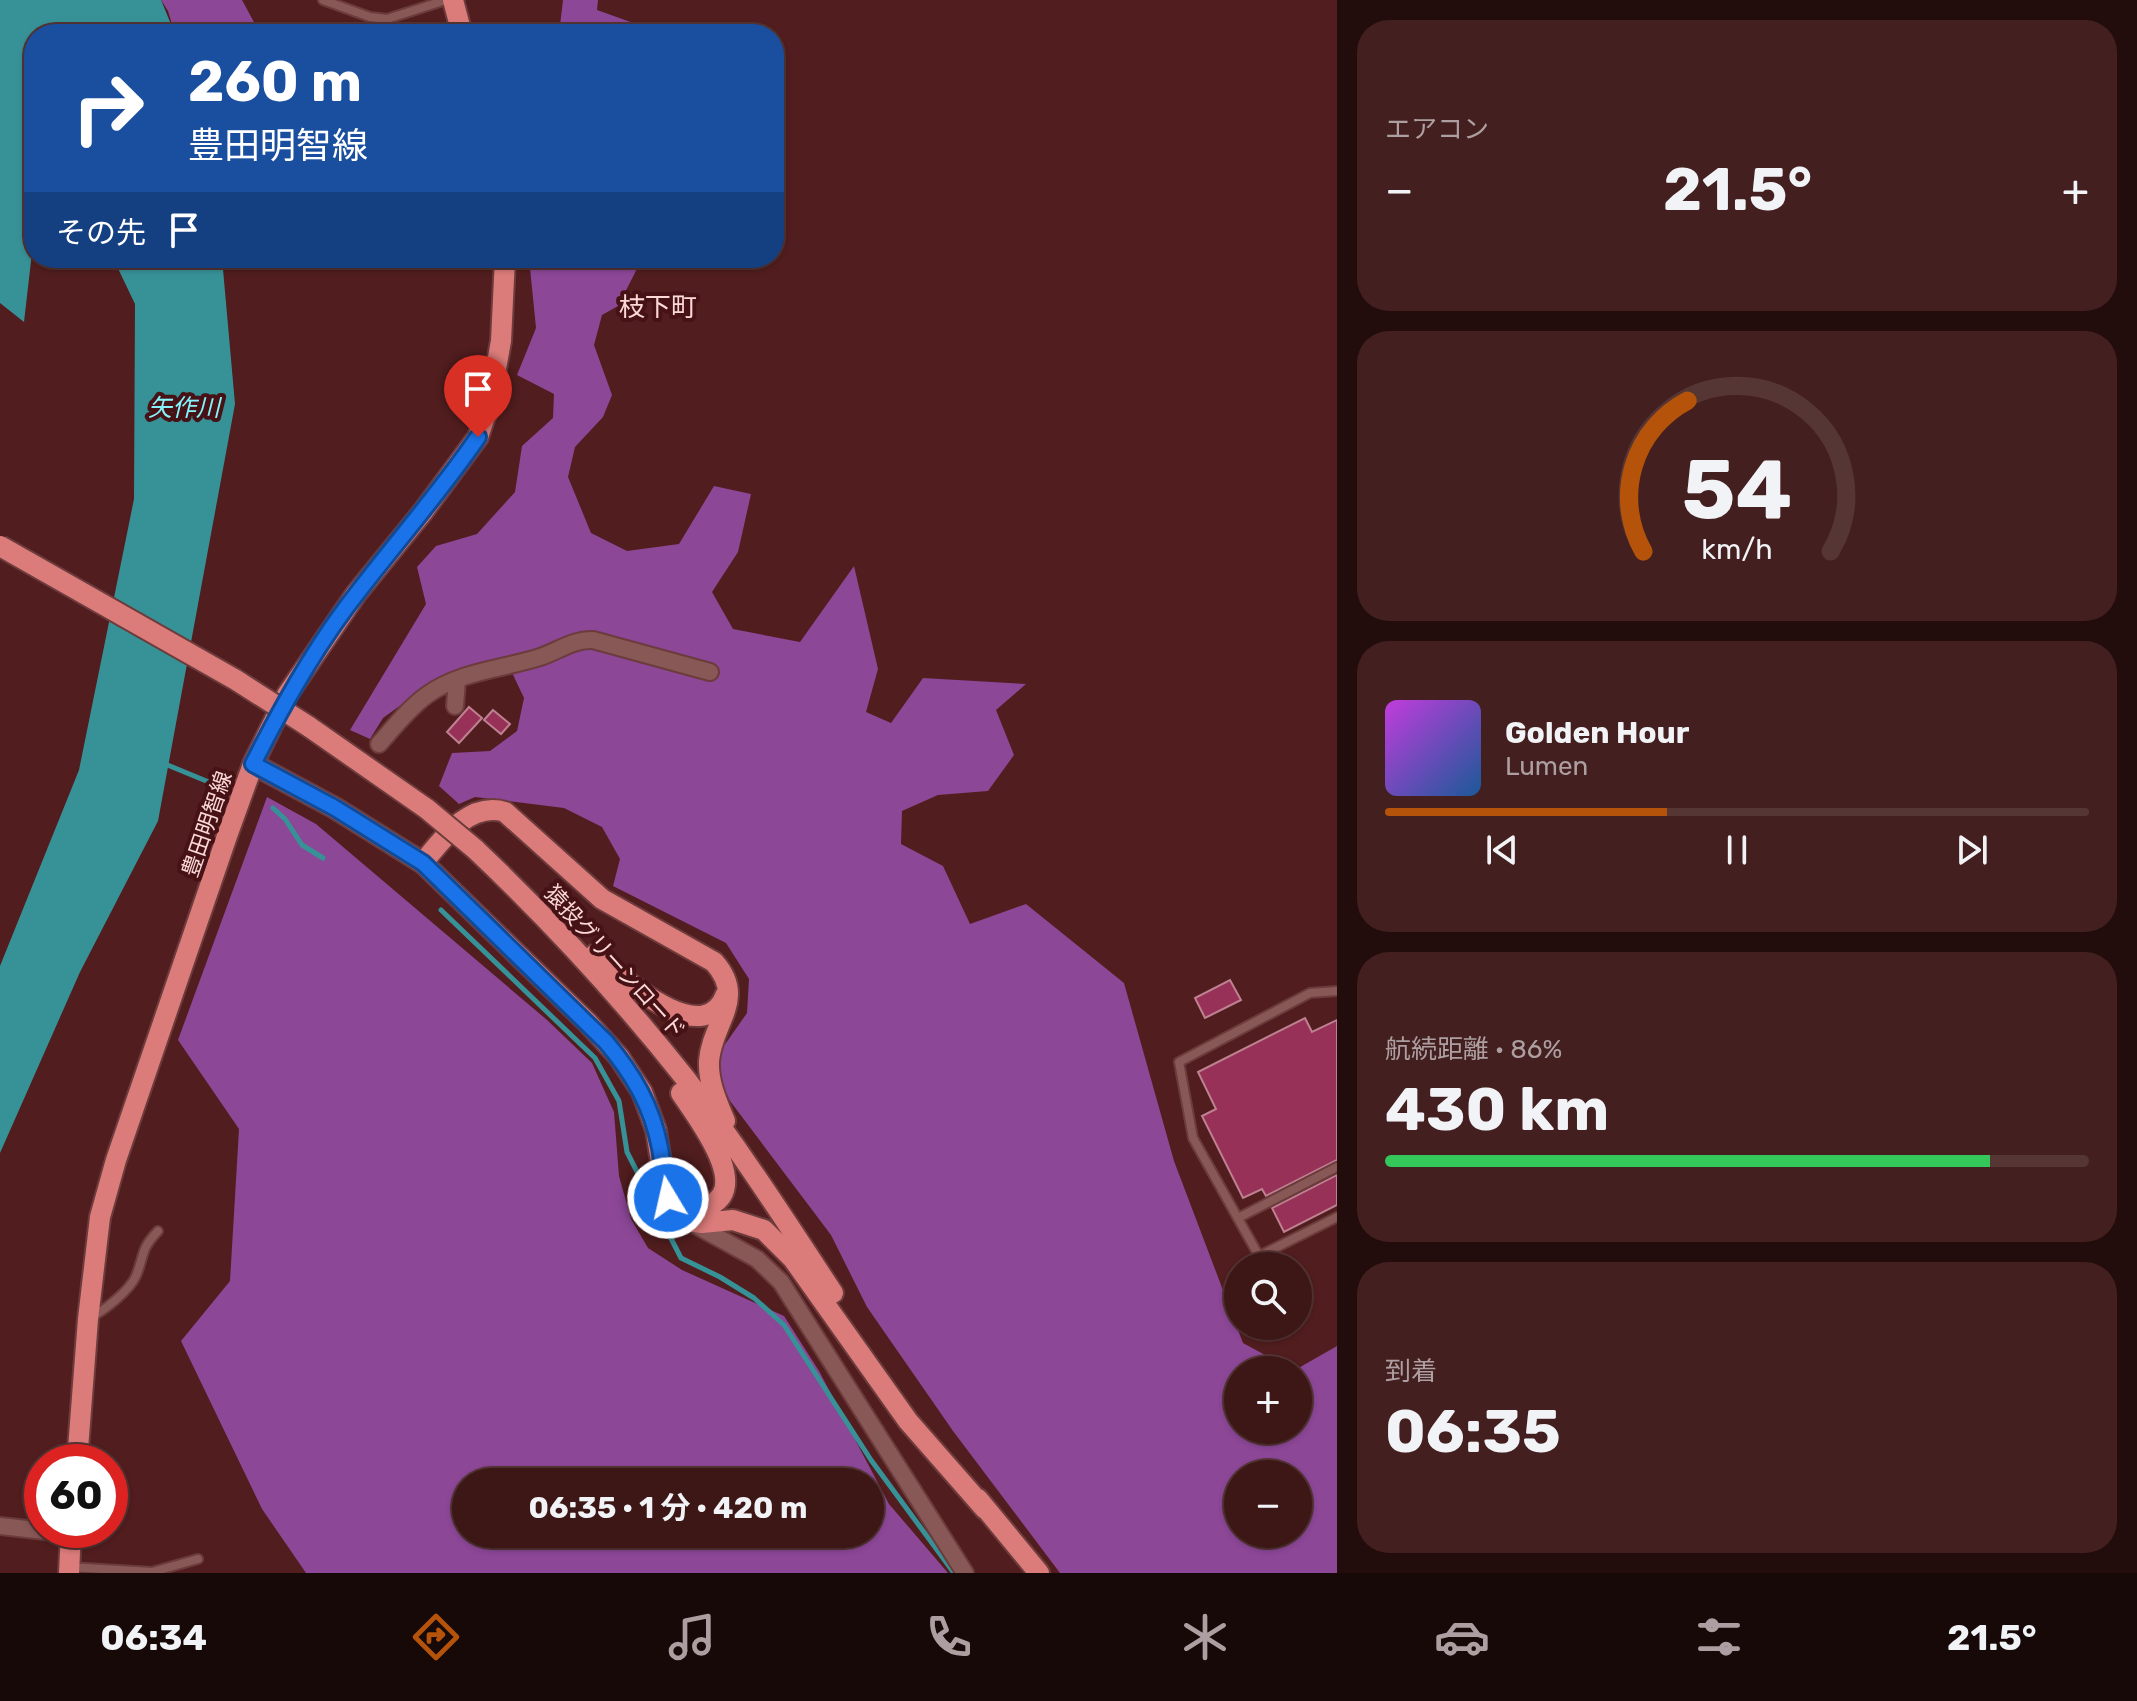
<!DOCTYPE html>
<html lang="ja">
<meta charset="utf-8">
<style>
body{margin:0;font-family:Rubik,"Noto Sans JP",sans-serif;background:#441f1f;color:#f1f3f6;height:100vh;display:flex;flex-direction:column;font-size:30px;white-space:nowrap}
*{box-sizing:border-box;margin:0}
p{font-size:26px;color:#ad9fa1}
.icon{flex:none;width:44px;height:44px;fill:none;stroke:currentColor;stroke-width:2;stroke-linecap:round;stroke-linejoin:round}
.map{position:relative;flex:1;overflow:hidden}
.side{display:flex;flex-direction:column;gap:20px;padding:20px;background:#220c0c;width:800px}
.side>*{flex:none}
.banner{position:absolute;left:24px;top:24px;width:760px;height:244px;border-radius:32px;box-shadow:0 2px 6px #0004,0 0 0 2px #563535;background:#1a4fa0;color:#fff;overflow:hidden}
.buttons{position:absolute;left:1224px;top:1252px;display:grid;gap:16px}
.buttons a{display:grid;place-items:center;width:88px;height:88px;border-radius:50%;background:#3d1616;box-shadow:0 2px 6px #0004,0 0 0 2px #563535;font-size:40px}
.speed{position:absolute;left:24px;top:1444px;display:flex;gap:16px;font-size:40px;font-weight:700;text-align:center}
.speed>*{display:grid;place-content:center;width:104px;height:104px;border-radius:50%;background:#3d1616;box-shadow:0 2px 6px #0004,0 0 0 2px #563535;line-height:1}
.speed .limit{border:12px solid #d22;background:#fff;color:#111}
.pin{position:absolute;display:grid;place-items:center;width:68px;height:68px;color:#fff;margin:-82px -34px;border-radius:50% 50% 50% 0;rotate:-45deg;box-shadow:0 0 8px #0007}
.pin .icon{rotate:45deg}
.me{position:absolute;width:88px;margin:-44px;rotate:351deg;stroke-linejoin:round;filter:drop-shadow(0 0 6px #0008)}
.turn{display:flex;align-items:center;gap:28px;height:168px;padding:0 32px;font-size:36px}
.turn .icon{width:104px;height:104px;stroke-width:2.5}
.turn b{display:block;font-size:56px;line-height:68px}
.then{display:flex;align-items:center;height:76px;padding:0 32px;background:#0003;gap:16px;font-size:30px}
.big{font-size:60px;font-weight:700;line-height:1.1}
.side .card{flex:1;display:flex;flex-direction:column;justify-content:center;gap:12px;min-width:0;padding:0 28px;border-radius:32px;background:#441f1f}
.side .dial{align-items:center;gap:0}
.dial svg{height:208px;overflow:visible;fill:none;stroke:#563535;stroke-width:7;stroke-linecap:round;text-anchor:middle}
.dial text{fill:#f1f3f6;stroke:none}
.song{display:flex;align-items:center;gap:24px}
.cover{width:96px;height:96px;border-radius:12px;background:linear-gradient(135deg,hsl(290 70% 55%),hsl(210 70% 35%))}
.played{height:8px;border-radius:4px;background:linear-gradient(90deg,#b45309 40%,#563535 40%)}
.keys{display:flex;justify-content:space-around;direction:ltr}
.heat{display:flex;justify-content:space-between;align-items:center;font-size:44px;direction:ltr}
.charge{height:12px;border-radius:6px;background:linear-gradient(90deg,#34c759 86%,#563535 0)}
.trip{position:absolute;left:452px;top:1468px;width:432px;height:80px;border-radius:40px;background:#3d1616;box-shadow:0 2px 6px #0004,0 0 0 2px #563535;font-weight:700;line-height:80px;text-align:center}
.tabs{display:flex;height:128px;justify-content:space-around;align-items:center;background:#180909;color:#ad9fa1}
.tabs .icon{width:56px;height:56px}
.tabs .current{color:#b45309}
.tabs b{font-size:36px;color:#f1f3f6}
main{display:flex;flex:1;min-height:0}
.map>svg:first-child{display:block}
.forest{fill:#8c4797;fill-rule:evenodd}
.water{fill:#379298}
.lines{fill:none;stroke-linecap:round;stroke-linejoin:round}
.stream{stroke:#379298;stroke-width:5}
.building{fill:#983157;stroke:#be8192;stroke-width:2}
.service-casing{stroke:#6c3b3c;stroke-width:12}
.minor-casing{stroke:#6c3b3c;stroke-width:20}
.primary-casing{stroke:#6c3b3c;stroke-width:24}
.service{stroke:#885856;stroke-width:8}
.minor{stroke:#885856;stroke-width:16}
.primary{stroke:#dc7c7a;stroke-width:20}
.primary-bridge-casing{stroke:#6c3b3c;stroke-width:24;stroke-linecap:butt}
.primary-bridge{stroke:#dc7c7a;stroke-width:20}
.route-casing{stroke:#114b97;stroke-width:20}
.route{stroke:#1a73e8;stroke-width:14}
.labels{text-anchor:middle;dominant-baseline:central;stroke-width:8;stroke-linejoin:round;paint-order:stroke}
.street-label{font-size:22px;fill:#fcd9d7;stroke:#461215}
.water-label{font-size:24px;font-style:italic;fill:#85f4fc;stroke:#461215}
.quarter-label{font-size:26px;fill:#fcd9d7;stroke:#461215}
</style>
<main>
<div class="map">
<svg width="1337" height="1573" viewBox="0 0 1337 1573">
<rect width="100%" height="100%" fill="#511d1e"/>
<path class="forest" d="M161,0H242L255,24L287,34H175L168,11Z
M563,0H598L597,10L650,29V34H559Z
M529,258H640L641,261L618,306L602,315L594,345L612,395L603,417L575,447L568,477L591,533L627,551L679,544L714,486L751,494L738,552L712,592L733,629L800,642L854,566L878,669L866,712L891,723L923,678L1026,684L996,710L1014,755L988,791L938,795L902,811L901,844L943,866L970,924L1026,904L1124,983L1174,1161L1243,1343L1293,1370H1238V1430H1298V1370H1295L1337,1346V1573H1060L953,1431L867,1307L831,1235L730,1101L719,1078L721,1050L747,1013L749,979L726,943L613,886L620,859L602,827L564,808L475,797L459,804L439,786L452,753L490,751L517,731L524,698L505,658L441,676L383,718L370,739L350,730L426,604L417,567L436,546L477,534L515,492L522,446L553,418L554,394L517,375L536,328ZM1238,1474H1298V1534H1238Z
M267,797L316,824L547,1020L592,1063L614,1112L619,1176L631,1219L648,1248L682,1270L784,1316L819,1371L889,1504L948,1573H306L262,1509L181,1341L230,1281L239,1129L178,1040ZM466,1482H870V1534H466Z"/>
<path class="water" d="M0,0H161L175,34H34V235L24,322L0,303Z
M113,258H222L235,404L158,821L80,972L0,1153V966L79,770L134,499L135,304Z"/>
<g class="lines">
<path class="stream" d="M165,764L216,785
M273,808L285,819L302,845L323,858
M441,910L595,1058L619,1101L627,1152L681,1258L720,1277L754,1298L784,1325L871,1460L954,1573"/>
</g>
<path class="building" d="M469,707L482,718L459,743L447,732Z
M493,710L510,724L501,734L484,720Z
M1230,980L1241,1000L1205,1018L1195,998Z
M1305,1018L1312,1032L1337,1020V1160L1266,1196L1262,1189L1243,1198L1202,1116L1216,1109L1198,1072Z
M1337,1175V1205L1284,1232L1272,1208Z"/>
<g class="lines">
<g class="service-casing">
<path id="service" d="M323,0L370,17L387,19L446,0
M1337,991L1310,993L1179,1062L1193,1138L1259,1256L1337,1217
M1238,1218L1337,1167
M89,1318C103,1312 130,1290 136,1276C145,1254 140,1250 158,1231
M69,1567L152,1572L198,1559"/>
</g>
<g class="minor-casing">
<path id="minor" d="M455,706L457,680
M379,744C394,727 409,708 427,695C460,671 503,669 540,657C558,651 574,639 593,640L710,672
M690,1222L757,1259L781,1282L965,1573
M0,1526L71,1534"/>
</g>
<g class="primary-casing">
<path id="primary" d="M453,0L462,34
M308,726L427,809
M253,764L335,808L423,863L588,1023L619,1057L642,1092L656,1130L665,1188L672,1207L689,1221L702,1223L733,1220L764,1230L793,1259L908,1421L985,1509
M475,849C551,921 620,996 685,1078C738,1147 785,1220 833,1293
M423,863C443,838 470,801 505,812L602,899L714,962C747,999 712,1022 709,1061C708,1082 717,1102 725,1121
M594,955C619,975 704,1054 726,994
M676,1199C683,1207 694,1210 704,1207C757,1193 696,1116 681,1093
M77,1462L88,1319L100,1217L116,1160L227,836L253,764L287,695L356,594L422,513L478,437L490,402L501,341L505,258
M978,1499L1039,1573
M69,1573L71,1530"/>
</g>
<use href="#service" class="service"/>
<use href="#minor" class="minor"/>
<use href="#primary" class="primary"/>
<g class="primary-bridge-casing">
<path id="primary-bridge" d="M0,546L236,680L308,726
M427,809L475,849"/>
</g>
<use href="#primary-bridge" class="primary-bridge"/>
</g>
<g class="lines">
<g class="route-casing">
<path id="route" d="M478,437C441,491 398,540 358,592C316,645 283,704 253,764L335,808L423,863L606,1042C633,1074 652,1106 660,1148C663,1164 663,1181 668,1198"/>
</g>
<use href="#route" class="route"/>
</g>
<g class="labels">
<g class="street-label">
<text transform="translate(207 824) rotate(-71)">豊田明智線</text>
<text transform="translate(615 962) rotate(48)">猿投グリーンロード</text>
</g>
<g class="water-label">
<text x="184" y="408">矢作川</text>
</g>
<g class="quarter-label">
<text x="658" y="307">枝下町</text>
</g>
</g>
</svg>
<div class="buttons">
<a><svg class="icon" aria-label="search" viewBox="0 0 24 24"><circle cx="10" cy="10" r="6"/><path d="M15 15l6 6"/></svg></a>
<a>+</a>
<a>−</a>
</div>
<div class="speed"><div class="limit">60</div></div>
<div class="pin" style="left:478px;top:437px;background:#d93025"><svg class="icon" aria-label="arrive" viewBox="0 0 24 24"><path d="M6 21V4h12l-3 4 3 4H6"/></svg></div>
<svg class="me" style="left:668px;top:1198px" viewBox="-20 -20 40 40"><circle r="17" fill="#1a73e8" stroke="#fff" stroke-width="3"/><path d="M0-11L8 9 0 5-8 9z" fill="#fff"/></svg>
<div class="trip">06:35 · 1 分 · 420 m</div>
<div class="banner">
<div class="turn"><svg class="icon" aria-label="right" viewBox="0 0 24 24"><path d="M7 20v-9h11M14 6l5 5-5 5"/></svg><div><b>260 m</b>豊田明智線</div></div>
<div class="then">その先<svg class="icon" aria-label="arrive" viewBox="0 0 24 24"><path d="M6 21V4h12l-3 4 3 4H6"/></svg></div>
</div>
</div>
<section class="side">
<div class="card"><p>エアコン</p>
<div class="heat"><a>−</a><b class="big">21.5°</b><a>+</a></div>
</div>
<div class="card dial"><svg viewBox="0 0 100 80">
<path d="M14 69A42 42 0 1 1 86 69"/>
<path d="M14 69A42 42 0 0 1 31 11" stroke="#b45309"/>
<text x="50" y="56" font-size="32" font-weight="700">54</text>
<text x="50" y="72" font-size="11">km/h</text>
</svg></div>
<div class="card">
<div class="song"><i class="cover"></i><div><b>Golden Hour</b><p>Lumen</p></div></div>
<div class="played"></div>
<div class="keys"><svg class="icon" aria-label="previous" viewBox="0 0 24 24"><path d="M18 5L8 12l10 7zM5 5v14"/></svg><svg class="icon" aria-label="pause" viewBox="0 0 24 24"><path d="M8 5v14M16 5v14"/></svg><svg class="icon" aria-label="next" viewBox="0 0 24 24"><path d="M6 5l10 7-10 7zM19 5v14"/></svg></div>
</div>
<div class="card"><p>航続距離 · 86%</p><b class="big">430 km</b><div class="charge"></div></div>
<div class="card"><p>到着</p><b class="big">06:35</b></div>
</section>
</main>
<nav class="tabs">
<b>06:34</b>
<svg class="icon current" aria-label="directions" viewBox="0 0 24 24"><path d="M12 3l9 9-9 9-9-9zM9 14v-3h6M13 9l2 2-2 2"/></svg>
<svg class="icon" aria-label="music" viewBox="0 0 24 24"><path d="M9 18V5l10-2v13"/><circle cx="6" cy="18" r="3"/><circle cx="16" cy="16" r="3"/></svg>
<svg class="icon" aria-label="phone" viewBox="0 0 24 24"><path d="M5 4h4l2 5-3 2q2 4 5 5l2-3 5 2v4C11 20 4 13 5 4z"/></svg>
<svg class="icon" aria-label="climate" viewBox="0 0 24 24"><path d="M12 3v18M4 7l16 10M4 17L20 7"/></svg>
<svg class="icon" aria-label="car" viewBox="0 0 24 24"><path d="M5 17H2v-5l4-1 3-4h7l3 4 3 1v5h-3M9 17h6M6 11h13"/><circle cx="7" cy="17" r="2"/><circle cx="17" cy="17" r="2"/></svg>
<svg class="icon" aria-label="filters" viewBox="0 0 24 24"><path d="M4 7h16M4 17h16"/><circle cx="9" cy="7" r="2"/><circle cx="15" cy="17" r="2"/></svg>
<b>21.5°</b>
</nav>
